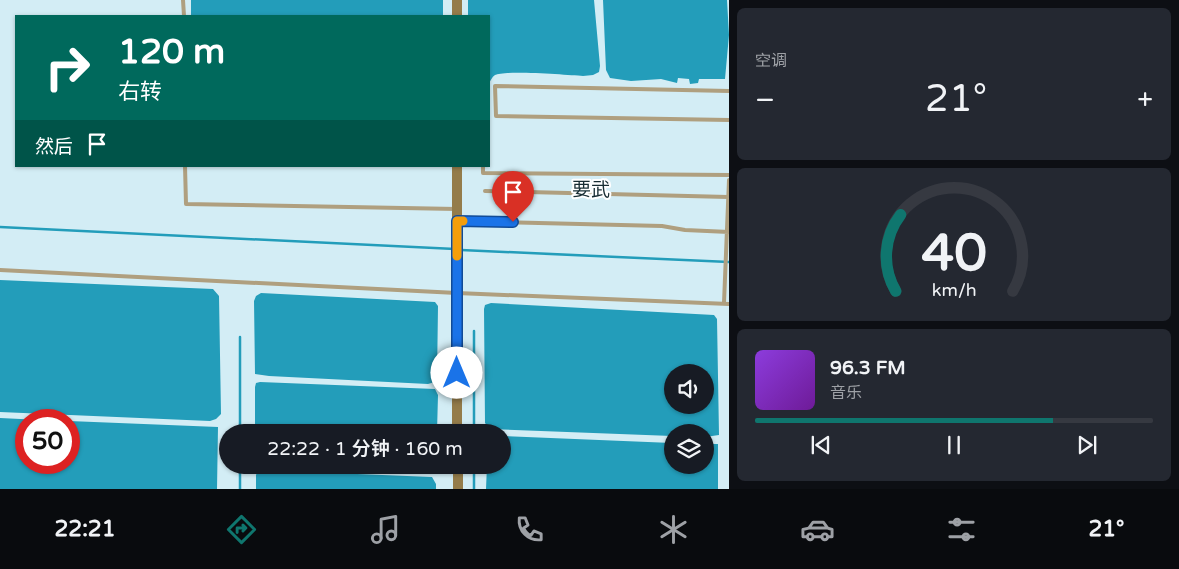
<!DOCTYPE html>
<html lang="zh">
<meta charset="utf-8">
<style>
body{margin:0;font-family:"Varela Round","Noto Sans SC",sans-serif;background:#242831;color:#f1f3f6;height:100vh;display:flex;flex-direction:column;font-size:19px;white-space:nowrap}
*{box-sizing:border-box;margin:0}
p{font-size:16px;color:#9ea1a6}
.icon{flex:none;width:28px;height:28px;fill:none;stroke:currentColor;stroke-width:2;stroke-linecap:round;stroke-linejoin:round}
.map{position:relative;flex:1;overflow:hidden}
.side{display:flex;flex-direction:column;gap:8px;padding:8px;background:#0d0f14;width:450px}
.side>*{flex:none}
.top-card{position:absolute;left:15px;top:15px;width:475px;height:152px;border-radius:0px;box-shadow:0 1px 4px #0004;background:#00695c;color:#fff;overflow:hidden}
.tools{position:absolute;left:664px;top:364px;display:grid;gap:10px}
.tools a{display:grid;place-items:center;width:50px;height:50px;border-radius:50%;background:#171b24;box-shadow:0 1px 4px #0004;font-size:25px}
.speed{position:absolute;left:15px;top:409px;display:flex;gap:10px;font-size:25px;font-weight:700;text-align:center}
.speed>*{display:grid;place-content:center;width:65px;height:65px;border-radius:50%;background:#171b24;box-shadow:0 1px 4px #0004;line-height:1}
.speed .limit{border:8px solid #d22;background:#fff;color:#111}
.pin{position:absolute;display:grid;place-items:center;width:42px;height:42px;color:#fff;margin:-51px -21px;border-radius:50% 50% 50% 0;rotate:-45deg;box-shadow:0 0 5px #0007}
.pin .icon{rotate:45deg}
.me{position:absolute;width:55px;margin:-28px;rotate:0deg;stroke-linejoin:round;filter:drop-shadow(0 0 4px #0008)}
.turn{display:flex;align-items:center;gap:18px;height:105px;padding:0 20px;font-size:22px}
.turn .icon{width:65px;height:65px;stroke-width:2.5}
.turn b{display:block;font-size:35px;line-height:42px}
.then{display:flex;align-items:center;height:48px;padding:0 20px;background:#0003;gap:10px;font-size:19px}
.big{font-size:38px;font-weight:600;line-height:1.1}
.side .widget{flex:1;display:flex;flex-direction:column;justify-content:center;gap:8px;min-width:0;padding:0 18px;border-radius:8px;background:#242831}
.side .dial{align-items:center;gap:0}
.dial svg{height:130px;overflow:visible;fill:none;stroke:#363941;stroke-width:7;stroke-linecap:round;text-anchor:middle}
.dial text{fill:#f1f3f6;stroke:none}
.song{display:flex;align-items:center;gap:15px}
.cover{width:60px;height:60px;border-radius:8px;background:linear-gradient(135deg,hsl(270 70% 55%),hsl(280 70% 35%))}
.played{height:5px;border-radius:2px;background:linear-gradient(90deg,#0f766e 75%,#363941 75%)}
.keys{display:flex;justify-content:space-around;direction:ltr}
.heat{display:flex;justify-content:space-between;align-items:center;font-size:28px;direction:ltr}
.trip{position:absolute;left:219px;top:424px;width:292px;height:50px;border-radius:25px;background:#171b24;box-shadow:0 1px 4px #0004;font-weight:600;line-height:50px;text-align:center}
.menu{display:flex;height:80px;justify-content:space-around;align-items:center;background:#090b0e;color:#9ea1a6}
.menu .icon{width:35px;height:35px}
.menu .active{color:#0f766e}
.menu b{font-size:22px;color:#f1f3f6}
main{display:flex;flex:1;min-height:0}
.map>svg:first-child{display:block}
.water{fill:#239dba;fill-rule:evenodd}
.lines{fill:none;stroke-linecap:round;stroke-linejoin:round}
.stream{stroke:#239dba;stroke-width:2.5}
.lane{stroke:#af9f7f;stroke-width:4}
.secondary{stroke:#947c4a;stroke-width:10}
.route-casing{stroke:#114b97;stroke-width:12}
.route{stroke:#1a73e8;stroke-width:9}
.slow{stroke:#f59e0b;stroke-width:9}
.labels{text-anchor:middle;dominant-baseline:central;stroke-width:4;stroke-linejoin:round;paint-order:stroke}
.quarter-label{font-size:19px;fill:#182d33;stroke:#fff}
</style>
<main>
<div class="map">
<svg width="729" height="489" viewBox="0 0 729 489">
<rect width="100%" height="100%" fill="#d3edf5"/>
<path class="water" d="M191,0H443V15L191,16Z
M468,0H594L600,66L599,72L593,75L583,76C568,75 504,70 495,75C492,77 490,81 489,84V16H468Z
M603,0H727L729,35L725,79H699L698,83L690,84L689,79L678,78L677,83L661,79L631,81L610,78L606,70Z
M0,280L213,289L219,296L221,414L216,419L210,421L0,412Z
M261,293L435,302L438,306L437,379L435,382L428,384L269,376L255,374L254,301L256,296Z
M491,303L714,315L717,319L719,435L705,437V432H672V436L490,429L485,423L484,309L485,305ZM705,372V405H672V372Z
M260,382L435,389L438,395L437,432H255V387L256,383Z
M0,418L41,420H26V462H69V421L218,427L217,489H0Z
M503,436L672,443V465H705V444H718V489H486L487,465H502Z
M346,465H436L434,469Z
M258,470L432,477L436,484V489H256V475Z"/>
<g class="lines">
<path class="stream" d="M0,227L455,249
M461,250L729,262
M240,337V432
M474,432V331
M240,465V489
M474,489V465"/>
<path class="lane" d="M183,0L184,16
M729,91L495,86L496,116L729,120
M185,166L186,204L457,209
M483,166V173L729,175
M485,191L728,197
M457,221L662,226L685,230L729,232
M0,270L457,293L729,304
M724,303L729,180"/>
<path class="secondary" d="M457,16V0
M457,166V432
M458,465V489"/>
</g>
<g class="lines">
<g class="route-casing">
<path id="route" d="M457,373V221L513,222"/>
</g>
<use href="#route" class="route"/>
<path class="slow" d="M457,256V221H463"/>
</g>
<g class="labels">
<g class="quarter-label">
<text x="591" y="190">要武</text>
</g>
</g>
</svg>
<div class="tools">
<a><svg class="icon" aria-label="sound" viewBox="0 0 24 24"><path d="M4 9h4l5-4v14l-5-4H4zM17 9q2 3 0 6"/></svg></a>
<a><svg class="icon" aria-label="layers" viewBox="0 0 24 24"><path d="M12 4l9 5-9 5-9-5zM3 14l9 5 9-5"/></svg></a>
</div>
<div class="speed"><div class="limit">50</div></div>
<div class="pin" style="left:513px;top:222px;background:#d93025"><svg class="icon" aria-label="arrive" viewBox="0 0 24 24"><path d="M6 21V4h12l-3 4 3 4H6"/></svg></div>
<svg class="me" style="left:457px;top:373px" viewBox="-20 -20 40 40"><circle r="19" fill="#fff"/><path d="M0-13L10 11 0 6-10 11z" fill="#1a73e8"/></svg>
<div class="trip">22:22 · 1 分钟 · 160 m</div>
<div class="top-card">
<div class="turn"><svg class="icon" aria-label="right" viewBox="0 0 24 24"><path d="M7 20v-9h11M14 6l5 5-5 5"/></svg><div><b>120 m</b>右转</div></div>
<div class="then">然后<svg class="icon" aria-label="arrive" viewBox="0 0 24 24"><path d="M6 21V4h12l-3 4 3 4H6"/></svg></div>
</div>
</div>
<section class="side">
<div class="widget"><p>空调</p>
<div class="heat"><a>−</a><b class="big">21°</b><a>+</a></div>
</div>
<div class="widget dial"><svg viewBox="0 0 100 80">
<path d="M14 69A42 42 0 1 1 86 69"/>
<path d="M14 69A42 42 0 0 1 17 22" stroke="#0f766e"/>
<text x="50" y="56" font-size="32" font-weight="700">40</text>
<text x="50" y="72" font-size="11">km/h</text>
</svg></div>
<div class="widget">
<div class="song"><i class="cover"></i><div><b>96.3 FM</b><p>音乐</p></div></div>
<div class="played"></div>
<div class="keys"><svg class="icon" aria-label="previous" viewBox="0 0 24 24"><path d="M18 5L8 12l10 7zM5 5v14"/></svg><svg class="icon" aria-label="pause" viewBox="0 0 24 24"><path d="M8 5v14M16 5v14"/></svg><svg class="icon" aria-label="next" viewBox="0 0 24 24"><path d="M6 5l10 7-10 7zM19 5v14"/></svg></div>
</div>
</section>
</main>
<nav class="menu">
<b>22:21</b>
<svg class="icon active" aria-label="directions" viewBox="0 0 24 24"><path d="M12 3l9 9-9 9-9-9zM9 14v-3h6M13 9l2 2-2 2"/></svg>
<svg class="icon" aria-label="music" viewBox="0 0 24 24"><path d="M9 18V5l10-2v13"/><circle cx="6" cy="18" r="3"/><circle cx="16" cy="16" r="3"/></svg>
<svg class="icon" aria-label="phone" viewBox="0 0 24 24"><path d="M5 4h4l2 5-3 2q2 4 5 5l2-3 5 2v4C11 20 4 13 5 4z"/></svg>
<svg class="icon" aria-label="climate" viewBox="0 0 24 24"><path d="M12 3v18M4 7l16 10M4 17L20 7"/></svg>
<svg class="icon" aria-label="car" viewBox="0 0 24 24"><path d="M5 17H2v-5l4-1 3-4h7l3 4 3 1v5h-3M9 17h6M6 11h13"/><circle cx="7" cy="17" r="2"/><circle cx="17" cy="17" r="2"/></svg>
<svg class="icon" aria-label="filters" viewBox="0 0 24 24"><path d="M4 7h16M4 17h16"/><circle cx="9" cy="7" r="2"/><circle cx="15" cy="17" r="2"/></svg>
<b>21°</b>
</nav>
